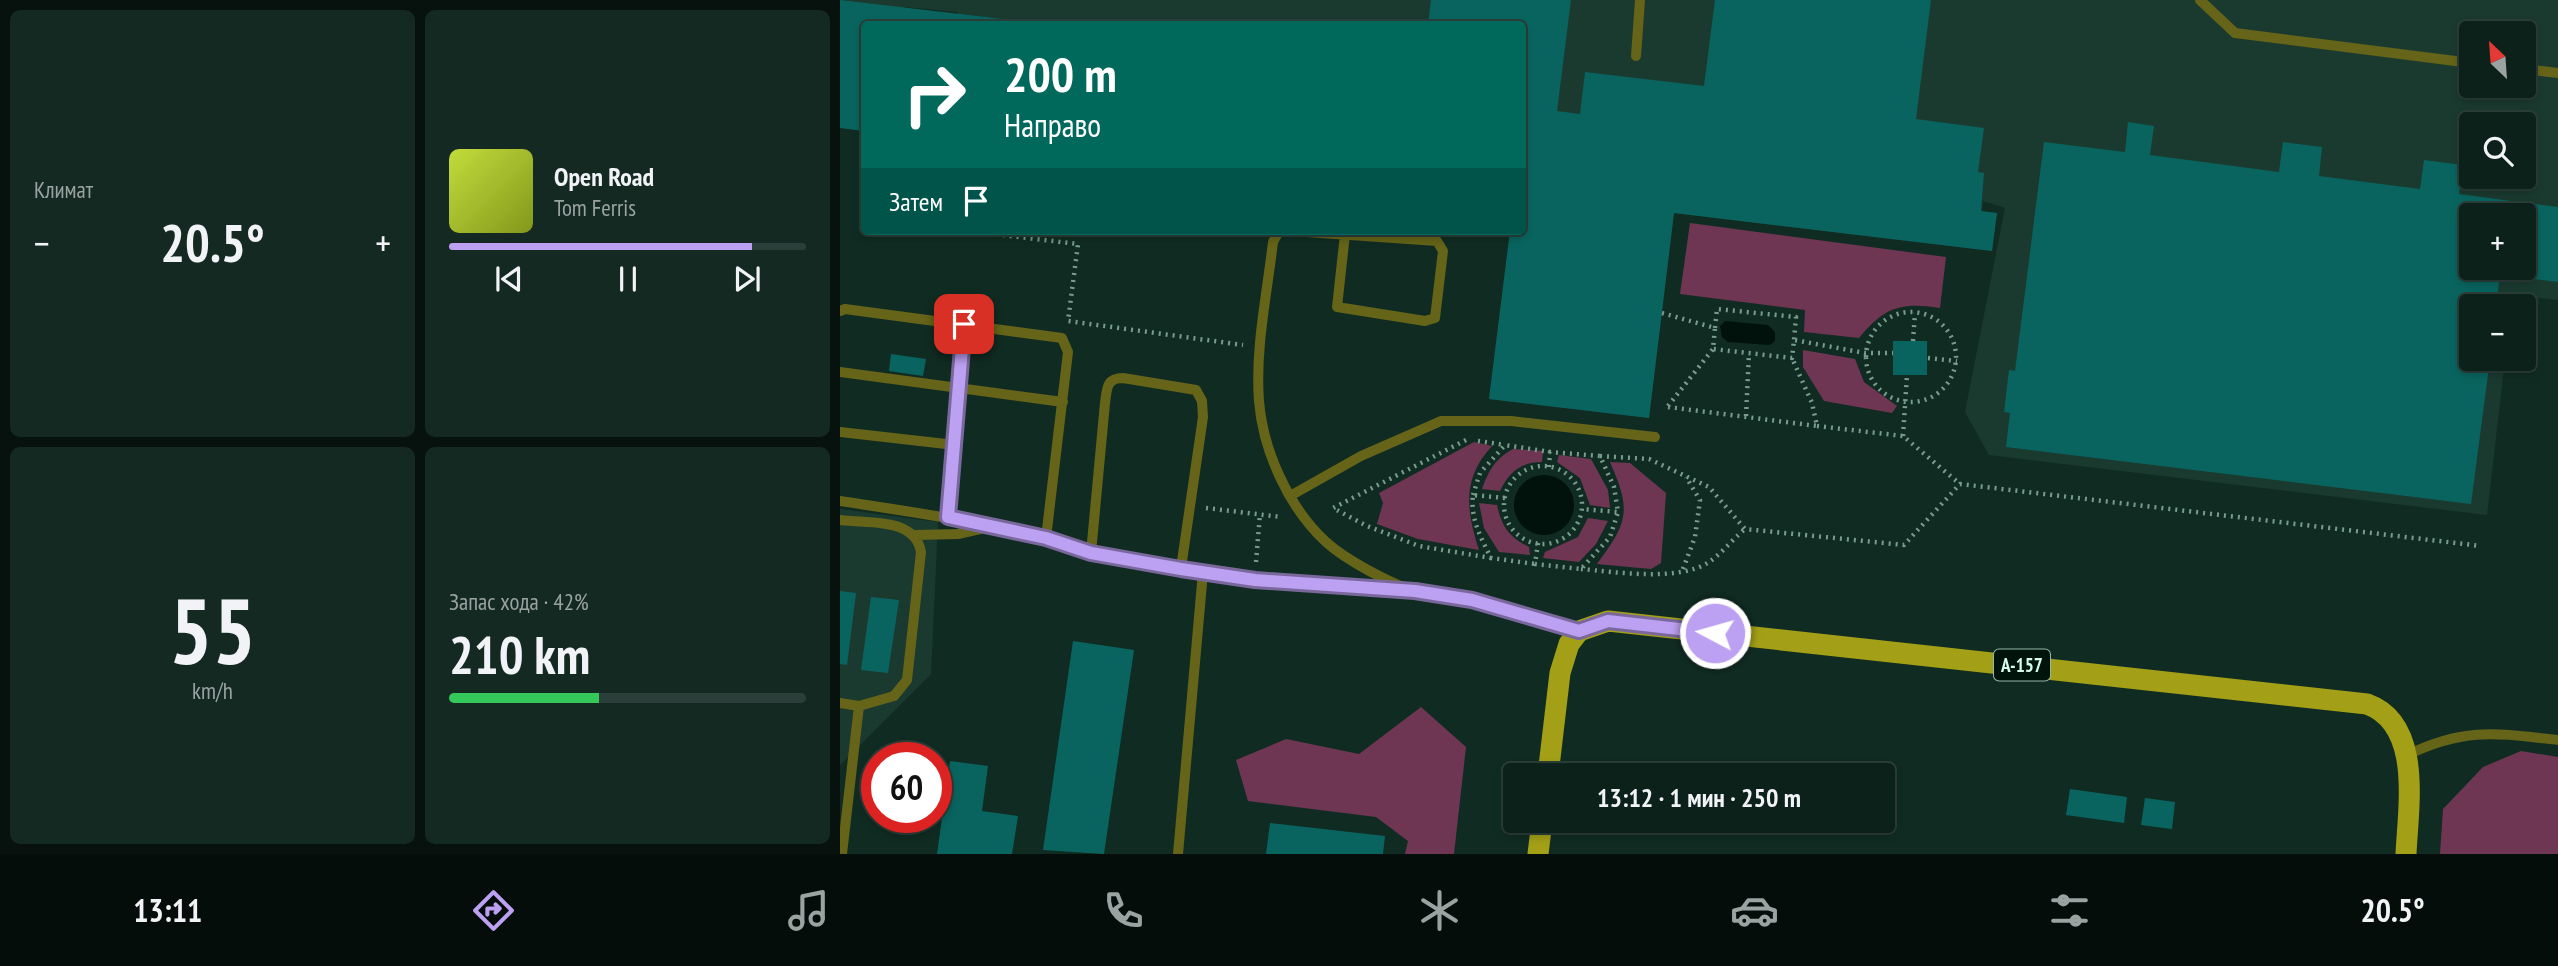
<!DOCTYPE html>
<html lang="ru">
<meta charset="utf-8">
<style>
body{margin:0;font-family:"PT Sans Narrow",sans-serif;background:#152923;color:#f1f3f6;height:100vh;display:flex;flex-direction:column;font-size:26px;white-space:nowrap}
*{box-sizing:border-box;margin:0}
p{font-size:23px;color:#9aa3a2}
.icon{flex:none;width:38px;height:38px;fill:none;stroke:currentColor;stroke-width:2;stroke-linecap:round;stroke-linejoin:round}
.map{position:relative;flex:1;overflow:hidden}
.panel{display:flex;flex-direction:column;gap:10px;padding:10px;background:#07120e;width:840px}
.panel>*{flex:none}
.banner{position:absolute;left:21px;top:21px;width:665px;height:214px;border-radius:7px;box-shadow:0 4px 10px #0003,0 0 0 2px #2c3e39;background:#00695c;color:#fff;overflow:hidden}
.needle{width:46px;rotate:335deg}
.fabs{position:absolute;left:1619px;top:21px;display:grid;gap:14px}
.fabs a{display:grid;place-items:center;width:77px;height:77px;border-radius:7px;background:#0c211a;box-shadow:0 4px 10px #0003,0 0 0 2px #2c3e39;font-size:35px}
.speed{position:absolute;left:21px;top:742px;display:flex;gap:14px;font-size:35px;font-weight:700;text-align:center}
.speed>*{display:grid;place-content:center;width:91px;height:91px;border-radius:50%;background:#0c211a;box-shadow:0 4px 10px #0003,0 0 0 2px #2c3e39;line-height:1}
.speed .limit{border:10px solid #d22;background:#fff;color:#111}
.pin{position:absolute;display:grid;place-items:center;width:60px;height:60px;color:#fff;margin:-30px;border-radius:14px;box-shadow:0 4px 10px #0006}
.me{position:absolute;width:77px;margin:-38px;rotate:276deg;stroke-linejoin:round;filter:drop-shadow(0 0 5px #0008)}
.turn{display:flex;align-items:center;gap:24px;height:147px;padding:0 28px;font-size:32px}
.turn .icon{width:91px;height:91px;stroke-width:2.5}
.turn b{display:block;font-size:49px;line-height:60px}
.then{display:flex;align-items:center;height:66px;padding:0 28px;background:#0003;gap:14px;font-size:26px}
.big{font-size:52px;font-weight:800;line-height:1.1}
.panel .tile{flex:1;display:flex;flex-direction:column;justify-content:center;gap:10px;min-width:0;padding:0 24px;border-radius:10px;background:#152923}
.panel .dial{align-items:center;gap:0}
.dial b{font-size:91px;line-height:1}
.song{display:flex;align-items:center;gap:21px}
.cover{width:84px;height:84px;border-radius:10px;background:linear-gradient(135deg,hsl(70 70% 55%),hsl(70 70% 35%))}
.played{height:7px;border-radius:4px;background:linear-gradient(90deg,#bca0f2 85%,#2c3e39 85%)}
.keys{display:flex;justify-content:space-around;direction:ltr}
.heat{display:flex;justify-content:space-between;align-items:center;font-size:38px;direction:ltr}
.charge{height:10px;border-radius:5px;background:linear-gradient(90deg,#34c759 42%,#2c3e39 0)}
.panel .tiles{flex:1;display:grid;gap:10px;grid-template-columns:repeat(2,1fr)}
.trip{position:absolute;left:663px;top:763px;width:392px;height:70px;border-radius:7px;background:#0c211a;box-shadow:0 4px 10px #0003,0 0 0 2px #2c3e39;font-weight:800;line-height:70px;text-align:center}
.dock{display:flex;height:112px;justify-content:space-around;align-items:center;background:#050d0a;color:#9aa3a2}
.dock .icon{width:49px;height:49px}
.dock .on{color:#bca0f2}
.dock b{font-size:32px;color:#f1f3f6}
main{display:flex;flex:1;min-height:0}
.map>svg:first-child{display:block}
.built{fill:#1b3a2f;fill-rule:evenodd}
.green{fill:#6f3654}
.water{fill:#01110b}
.building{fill:#09645f;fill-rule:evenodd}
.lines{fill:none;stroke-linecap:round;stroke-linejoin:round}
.path{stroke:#799c8f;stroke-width:4.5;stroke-dasharray:2 5;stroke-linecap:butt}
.lane{stroke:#656418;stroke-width:10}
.primary{stroke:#a3a017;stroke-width:21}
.route-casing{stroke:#7a689d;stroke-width:18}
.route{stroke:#bca0f2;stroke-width:12}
.labels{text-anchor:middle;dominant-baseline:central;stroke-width:7;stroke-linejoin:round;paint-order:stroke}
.shield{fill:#00140c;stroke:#94b7aa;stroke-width:2}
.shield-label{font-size:19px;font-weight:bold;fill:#d4fded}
</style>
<main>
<section class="panel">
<div class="tiles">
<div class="tile"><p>Климат</p>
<div class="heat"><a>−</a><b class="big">20.5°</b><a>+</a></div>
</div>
<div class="tile">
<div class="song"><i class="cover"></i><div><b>Open Road</b><p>Tom Ferris</p></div></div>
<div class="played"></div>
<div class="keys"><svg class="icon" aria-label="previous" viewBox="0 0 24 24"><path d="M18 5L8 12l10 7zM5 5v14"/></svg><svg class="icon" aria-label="pause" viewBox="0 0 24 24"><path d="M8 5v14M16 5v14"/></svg><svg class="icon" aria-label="next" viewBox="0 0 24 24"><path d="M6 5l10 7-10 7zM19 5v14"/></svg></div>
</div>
<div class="tile dial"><b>55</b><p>km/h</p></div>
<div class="tile"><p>Запас хода · 42%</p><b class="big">210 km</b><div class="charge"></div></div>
</div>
</section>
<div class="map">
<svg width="1718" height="854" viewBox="0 0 1718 854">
<rect width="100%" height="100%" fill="#102c22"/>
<path class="built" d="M0,0H1718V300L1672,295L1671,306H1631V359H1665L1647,515L1149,455L1125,412L1165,208L1143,201L1142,211L1157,213L1152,251L834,213L809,418L649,399L670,231H682V24H117V12L65,7L62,24H24V128L0,126ZM1631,33H1684V86H1631ZM1631,124H1684V177H1631ZM1631,215H1684V268H1631Z
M0,509L98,522L91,674L0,765Z"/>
<path class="green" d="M850,223L1106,257L1100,308C1062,302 1045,306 1019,338L964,332L965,310L840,294Z
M963,350L1015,359L1024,382L1057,406L1052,413L984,401L963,367Z
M634,442L652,446C622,478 626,510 639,550L578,539L537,524L543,503L539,493Z
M673,449L703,451L702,462C681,462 669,472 660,491L642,489C649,470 655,459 673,449Z
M719,455L751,459L768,490L770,508L750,505L740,478L717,462Z
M770,462L790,463L826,493L821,563L811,569L757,564C789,521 791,510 770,462Z
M639,503L657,505C662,527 669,537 689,547L690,555L659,552L644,528Z
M748,518L768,521L756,544L739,562L703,558L705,552L738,537Z
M581,707L626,747L614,854H565L568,841L536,817L408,801L396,760L446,739L519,754Z
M1681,751L1718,757V854H1600L1603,809L1643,767Z"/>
<path class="water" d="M885,321L928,325L935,332V341L930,345L888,342L882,337L880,326Z
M674 505a30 30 0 1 1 60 0a30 30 0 1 1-60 0Z"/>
<path class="building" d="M0,0L198,23V24H24V131L0,128Z
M591,0H731L717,111L740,114L745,72L864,86L875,0H1091L1076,119L1144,128L1138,172L1144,173L1141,211L1157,213L1152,251L834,213L809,418L649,399L670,231H682V24H588Z
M1288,122L1314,126L1310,155L1439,172L1443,142L1482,147L1479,176L1580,189L1584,160L1623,165L1619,194L1718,207V282L1660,275L1656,306H1631V359H1650L1631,504L1166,447L1170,413L1164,412L1169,370L1175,371L1204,142L1285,152ZM1631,215H1684V268H1631Z
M1053,341H1087V375H1053Z
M51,354L86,359L83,376L49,371Z
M0,591L16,593L7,665L0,664Z
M31,597L59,600L48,673L21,670Z
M233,641L294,650L264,854L203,850Z
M110,761L148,766L142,811L178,816L172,854H97Z
M1230,789L1287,797L1284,823L1226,815Z
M1305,798L1335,802L1332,829L1301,825Z
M430,823L545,836L543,854H426Z"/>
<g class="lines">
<path class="path" d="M128,231L238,244L228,321L403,345
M1026 357a45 45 0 1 1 90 0a45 45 0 1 1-90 0Z
M822,313L875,328L873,349L952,358L954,340L1025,353H1053
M875,328L877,309L956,317L954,340
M1073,341L1075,313
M1088,358L1117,361
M828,406L873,349
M828,407L977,426L972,403L952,358
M906,416L909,353
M977,426L1063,436L1120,484
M1063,436L1067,375
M626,440L493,508L527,526L579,546L651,558
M638,441L665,445
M760,456L809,459L869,487L905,529L1064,545L1120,484L1641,546
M664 505a39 39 0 1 1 78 0a39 39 0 1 1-78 0Z
M709,467L710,452L760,456L774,487L778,512L742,509
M633,495L640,473L665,445L710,452
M665,498L633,495C630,518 641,538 651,558L695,564
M366,508L441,517
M698,543L695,564L741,569L770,537L778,512
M416,562L420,514
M741,569C775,572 839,582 869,562C882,553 893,539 905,529
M843,569L855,537L860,500L846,477"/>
<path class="lane" d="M1360,0L1395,33L1631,63
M796,56L800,0
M1684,69L1718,73
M445,231L438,233L433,242C427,294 415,349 419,401C423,451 449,508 486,542C506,560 549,583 574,591C593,596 613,596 632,600C668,608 704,621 739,631
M452,231L597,241L603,251L595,318L585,321L497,307L505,234
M0,311L5,309L222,338L228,352L206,538
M0,372L223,402
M0,432L115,445
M450,496L521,456L601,421H671L815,437
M0,501C85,514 169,525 251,553
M108,517L124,324
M0,520C29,524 75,517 81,552L67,680L54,696L19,706
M76,535L118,534L149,527
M341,568L363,417L362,401L356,390L283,378C266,378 267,389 265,403L251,553L415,580L575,591
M0,703L19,706L2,854
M1567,755C1625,727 1656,733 1718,740
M338,854L363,572"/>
<path class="primary" d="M708,775L720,673L729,644L739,631L768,621L1527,704C1583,724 1568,808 1566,854
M698,854L702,821"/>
</g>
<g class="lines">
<g class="route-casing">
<path id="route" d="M124,324L108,517L206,538L251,553L341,569L415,580L575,591L632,600L739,631L768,621L875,633"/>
</g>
<use href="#route" class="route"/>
</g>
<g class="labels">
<rect class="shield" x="1154" y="649.5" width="56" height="31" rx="5"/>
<g class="shield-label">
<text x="1182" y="665">А-157</text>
</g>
</g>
</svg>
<div class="fabs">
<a><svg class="needle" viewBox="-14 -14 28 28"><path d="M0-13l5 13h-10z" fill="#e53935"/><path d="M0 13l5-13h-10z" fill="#9aa3a2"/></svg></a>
<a><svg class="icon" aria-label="search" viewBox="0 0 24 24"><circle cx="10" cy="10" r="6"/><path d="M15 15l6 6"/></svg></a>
<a>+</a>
<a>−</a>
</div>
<div class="speed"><div class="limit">60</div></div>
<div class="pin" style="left:124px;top:324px;background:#d93025"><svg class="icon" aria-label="arrive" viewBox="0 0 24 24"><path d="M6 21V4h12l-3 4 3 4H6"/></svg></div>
<svg class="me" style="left:875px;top:633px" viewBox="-20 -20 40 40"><circle r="17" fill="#bca0f2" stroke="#fff" stroke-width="3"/><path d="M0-11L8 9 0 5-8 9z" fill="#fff"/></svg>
<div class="trip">13:12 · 1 мин · 250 m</div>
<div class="banner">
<div class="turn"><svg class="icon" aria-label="right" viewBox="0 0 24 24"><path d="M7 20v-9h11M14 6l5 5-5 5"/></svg><div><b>200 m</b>Направо</div></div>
<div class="then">Затем<svg class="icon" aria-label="arrive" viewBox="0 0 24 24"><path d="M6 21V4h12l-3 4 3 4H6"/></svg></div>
</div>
</div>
</main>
<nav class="dock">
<b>13:11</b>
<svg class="icon on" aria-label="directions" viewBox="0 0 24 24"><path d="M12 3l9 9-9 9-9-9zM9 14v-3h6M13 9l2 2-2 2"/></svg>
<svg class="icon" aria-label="music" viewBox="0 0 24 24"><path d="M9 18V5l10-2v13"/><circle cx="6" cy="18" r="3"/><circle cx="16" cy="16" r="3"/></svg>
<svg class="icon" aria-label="phone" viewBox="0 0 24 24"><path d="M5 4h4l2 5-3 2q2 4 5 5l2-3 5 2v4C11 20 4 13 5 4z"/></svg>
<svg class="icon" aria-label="climate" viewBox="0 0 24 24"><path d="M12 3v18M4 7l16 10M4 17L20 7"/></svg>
<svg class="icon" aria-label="car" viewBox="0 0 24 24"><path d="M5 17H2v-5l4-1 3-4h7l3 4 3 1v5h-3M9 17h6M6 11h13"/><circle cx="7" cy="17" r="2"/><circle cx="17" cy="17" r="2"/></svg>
<svg class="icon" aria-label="filters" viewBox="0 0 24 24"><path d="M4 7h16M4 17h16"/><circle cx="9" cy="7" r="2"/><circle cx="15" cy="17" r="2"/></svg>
<b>20.5°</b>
</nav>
